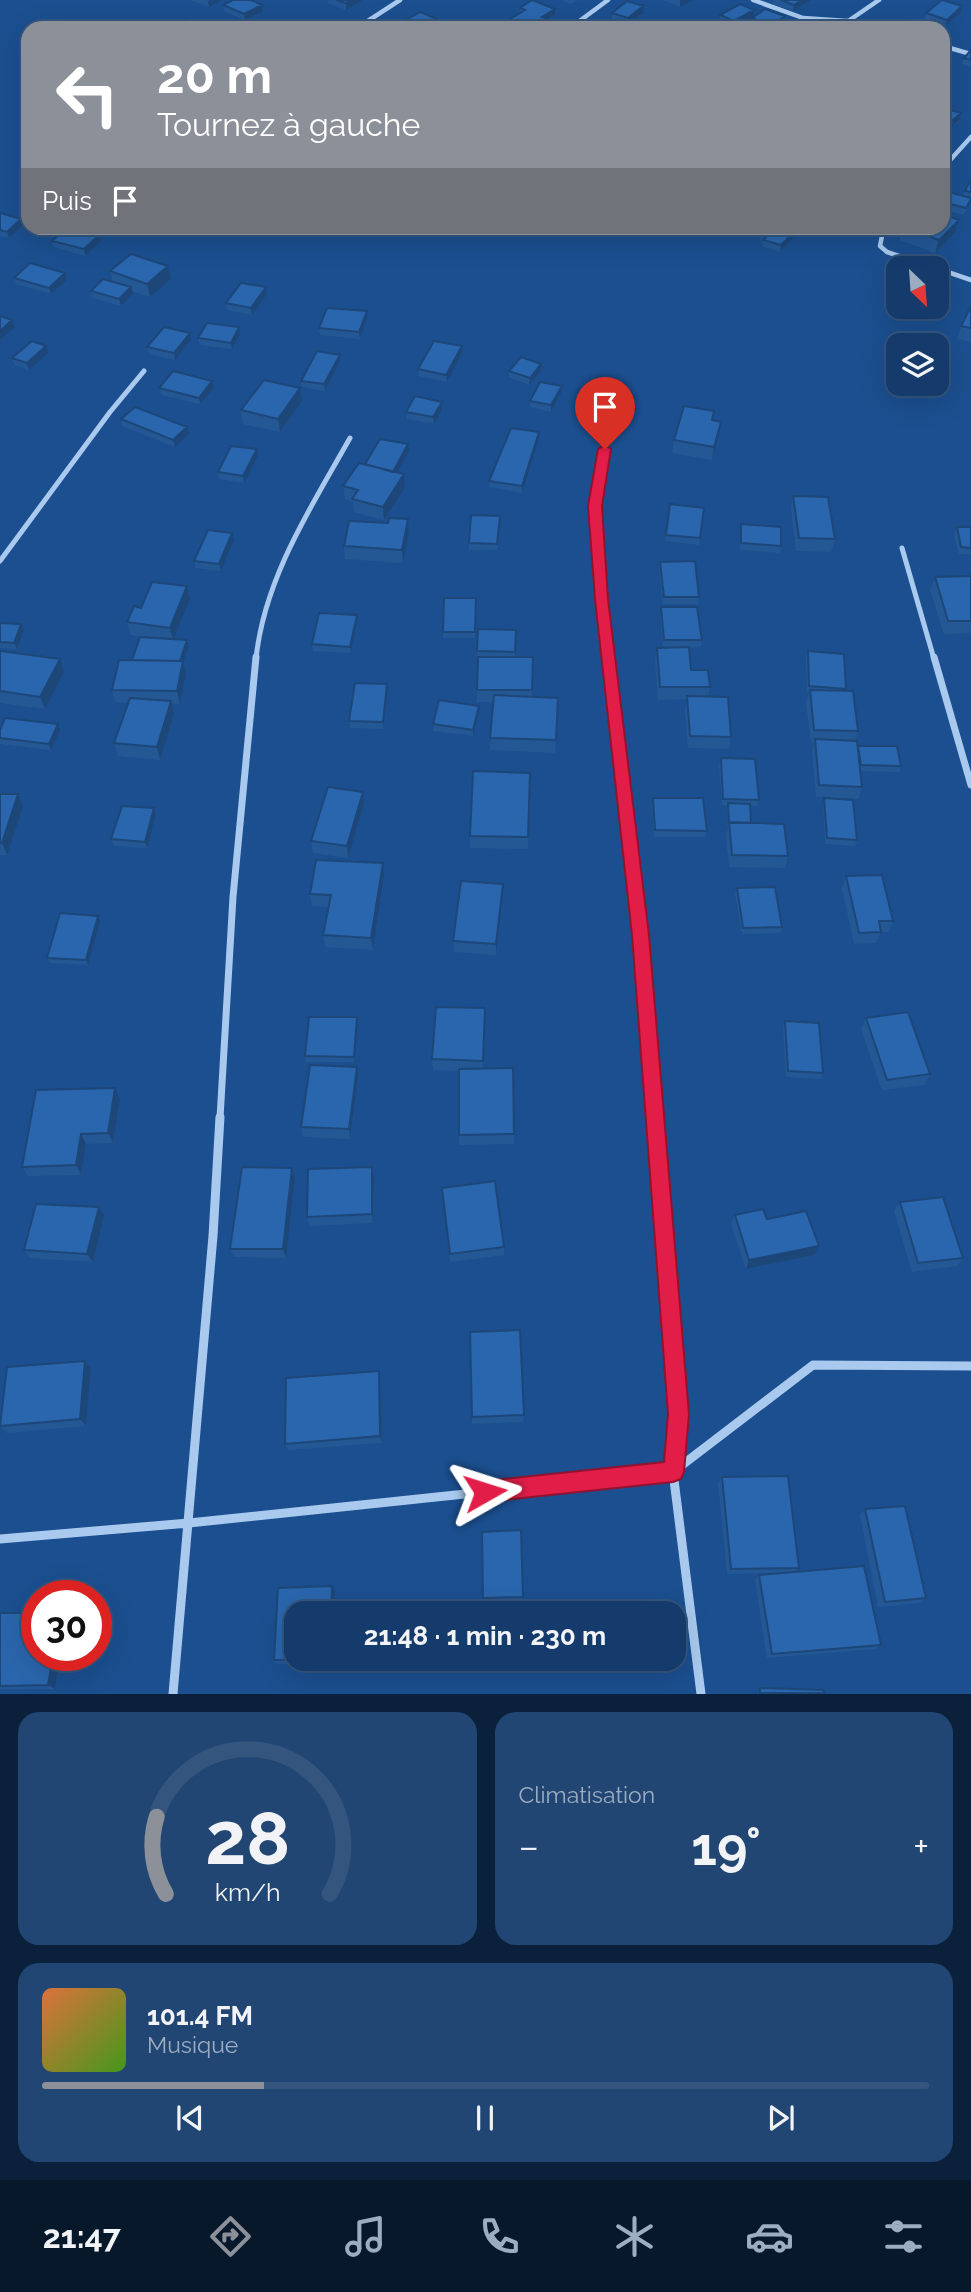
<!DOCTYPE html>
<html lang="fr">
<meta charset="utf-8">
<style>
body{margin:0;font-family:Raleway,sans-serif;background:#214673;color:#f1f3f6;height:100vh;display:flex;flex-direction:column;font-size:26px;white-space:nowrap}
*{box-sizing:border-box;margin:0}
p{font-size:23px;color:#9dadc1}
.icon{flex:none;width:38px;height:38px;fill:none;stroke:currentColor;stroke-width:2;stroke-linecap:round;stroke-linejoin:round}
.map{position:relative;height:1694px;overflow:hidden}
.sheet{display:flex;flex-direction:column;gap:18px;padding:18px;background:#0b203b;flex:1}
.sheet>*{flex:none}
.top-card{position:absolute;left:21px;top:21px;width:929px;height:214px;border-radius:21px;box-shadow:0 7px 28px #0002,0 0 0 2px #33557e;background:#8c9099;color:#fff;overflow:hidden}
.needle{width:46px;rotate:155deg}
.fabs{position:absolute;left:886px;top:256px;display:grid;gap:14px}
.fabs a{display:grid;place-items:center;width:63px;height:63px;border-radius:14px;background:#143b6b;box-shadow:0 7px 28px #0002,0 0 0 2px #33557e;font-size:35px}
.speed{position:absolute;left:21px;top:1580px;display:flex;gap:14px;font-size:35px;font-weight:700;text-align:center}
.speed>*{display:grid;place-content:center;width:91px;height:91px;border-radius:50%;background:#143b6b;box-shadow:0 7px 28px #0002,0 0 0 2px #33557e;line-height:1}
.speed .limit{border:10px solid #d22;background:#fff;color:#111}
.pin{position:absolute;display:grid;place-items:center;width:60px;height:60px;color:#fff;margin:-72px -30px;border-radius:50% 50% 50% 0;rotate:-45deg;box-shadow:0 0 7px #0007}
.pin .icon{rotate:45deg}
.me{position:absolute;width:77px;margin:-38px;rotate:84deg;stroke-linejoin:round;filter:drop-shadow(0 0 5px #0008)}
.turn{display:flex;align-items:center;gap:24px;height:147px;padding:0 21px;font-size:32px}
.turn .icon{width:91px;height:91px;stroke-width:2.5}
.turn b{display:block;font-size:49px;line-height:60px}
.then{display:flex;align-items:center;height:66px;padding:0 21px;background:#0003;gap:14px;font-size:26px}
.big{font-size:52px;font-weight:700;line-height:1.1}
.sheet .tile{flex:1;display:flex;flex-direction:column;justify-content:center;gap:10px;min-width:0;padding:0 24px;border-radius:21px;background:#214673}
.sheet .dial{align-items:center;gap:0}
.dial svg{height:182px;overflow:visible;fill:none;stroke:#33557e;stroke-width:7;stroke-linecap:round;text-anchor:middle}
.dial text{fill:#f1f3f6;stroke:none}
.song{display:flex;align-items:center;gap:21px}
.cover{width:84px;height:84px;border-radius:10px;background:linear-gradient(135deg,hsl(20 70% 55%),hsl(100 70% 35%))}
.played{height:7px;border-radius:4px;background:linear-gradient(90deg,#8c9099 25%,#33557e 25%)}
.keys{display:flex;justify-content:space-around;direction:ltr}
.heat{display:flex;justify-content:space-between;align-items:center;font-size:38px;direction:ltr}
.sheet .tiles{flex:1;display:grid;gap:18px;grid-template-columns:1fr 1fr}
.tile:last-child{grid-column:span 2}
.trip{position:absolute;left:284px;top:1601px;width:402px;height:70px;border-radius:21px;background:#143b6b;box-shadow:0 7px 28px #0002,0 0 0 2px #33557e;font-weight:700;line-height:70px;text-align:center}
.tab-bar{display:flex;height:112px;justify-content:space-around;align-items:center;background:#08182b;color:#9dadc1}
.tab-bar .icon{width:49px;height:49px}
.tab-bar .selected{color:#8c9099}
.tab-bar b{font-size:32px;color:#f1f3f6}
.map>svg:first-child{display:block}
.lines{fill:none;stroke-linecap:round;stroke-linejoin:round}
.street-far3{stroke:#a9c9ee;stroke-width:4.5}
.street-far2{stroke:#a9c9ee;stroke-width:5}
.street-far1{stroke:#a9c9ee;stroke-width:7}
.street{stroke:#a9c9ee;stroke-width:9}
.wall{fill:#245895}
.shaded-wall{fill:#1d4779}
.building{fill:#2a66ad;stroke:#1d4779;stroke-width:2}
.route{fill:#e11d48;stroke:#92132f;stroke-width:2}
</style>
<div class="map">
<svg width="971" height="1694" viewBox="0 0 971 1694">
<rect width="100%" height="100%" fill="#1b4f8f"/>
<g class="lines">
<path class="street-far3" d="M753,0L803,18L847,21L874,28
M357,28L400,0
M570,28L608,0
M838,28L879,0
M943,46L971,54
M943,168L971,137
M890,228L882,236L880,246L887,252L935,268
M936,268L971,280"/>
<path class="street-far2" d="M605,449L595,506L608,659
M902,548L934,659
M0,561L110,412L144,371
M256,659C264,579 311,507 350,438"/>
<path class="street-far1" d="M608,657L641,935L655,1118
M934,657L971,785
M220,1118L233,897L256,657"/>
<path class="street" d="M655,1117L678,1414L673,1472L701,1694
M0,1539L189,1523L673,1472L813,1365L971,1366
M173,1694L213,1236L220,1117"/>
</g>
<path class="wall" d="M190,0H222L209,7Z
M328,0H363L346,10L328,3Z
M560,0H578L571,4Z
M663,0H693L680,7Z
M773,0H811L793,11L772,4Z
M223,5L263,11L245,20L224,11Z
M520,8L555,9V15L548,19L550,20V26L547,28H518L510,25V19L520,13Z
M612,13H643L628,24L612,19Z
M926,13H961L945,26L924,20Z
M720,15L753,16L734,27L720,21Z
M785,16L784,22L776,28H760L751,25L752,18Z
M404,21L449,28H406L404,27Z
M971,50V67L962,64L964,58Z
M943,108L959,120L952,127L943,124Z
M971,179V200L964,215L943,210V194L963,196Z
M0,213L21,219L23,225L9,238L0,236Z
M108,228H131L125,233Z
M903,228H943L955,233L935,253L900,240Z
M762,234H797L780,252L762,246L763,242L760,241Z
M52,241H101L85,256L54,247Z
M110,271L171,279L150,297L132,291L133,294L121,306L92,298L91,291L113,282Z
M65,273L67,280L51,294L16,284L14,278Z
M266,287L267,294L252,315L227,310L226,303Z
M971,306V342L957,339L961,326Z
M367,311V318L360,339L320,335L319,328Z
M239,327L240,334L232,349L200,345L198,338Z
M191,340L175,360L149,354L147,347Z
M48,353L29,370L15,365L12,358Z
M462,353L447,382L419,376L418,369Z
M340,361L325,391L302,387L301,381Z
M541,364V371L529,385L509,377V371Z
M562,386L561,393L551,412L530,407V401Z
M159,388H214L200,404L161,395Z
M302,401L280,432L243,424L241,410Z
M442,409L434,424L407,419L406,412Z
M121,419L189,434L175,447L122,426Z
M713,420L721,422L719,435L712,460L672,453L674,440Z
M539,439L522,493L489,487V481Z
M257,449L258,456L244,483L219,479L218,472Z
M409,451L397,473L404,474L405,488L384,520L354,512L353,502L345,499L343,486L365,464Z
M793,496L835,539L831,552L796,551L791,509Z
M704,508L699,545L665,541L666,535Z
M500,516L497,550H469V543Z
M408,519L409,532L403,563L345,559L344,546Z
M741,524L781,546L780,553L740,550Z
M957,527H971V554H959L954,534Z
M234,540L221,571L196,568L194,561Z
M660,562L699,597L698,604H663L659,568Z
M971,576V633L944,634L930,590L935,577Z
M476,598L475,638H443V632Z
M190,599L173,639L189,646L183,663L186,674L180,704L172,703L174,714L160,760L118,756L114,743L128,703L115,702L112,690L149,637L131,635L127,622L141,608Z
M661,607L702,640L701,647H663L660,614Z
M357,622L351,653L313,651L312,644Z
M0,623L21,624L24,630L17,649L0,648Z
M516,630L515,657H533L532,697L558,698L555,753L490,750L493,702H477V651Z
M657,648L691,670L710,687L708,697L731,737L729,749L688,748L685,709L687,699L658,700L655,660Z
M0,651L64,672L45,709L0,703Z
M808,651L846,689L845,691L858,731L855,741L858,748V746L901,766L899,772L860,771L862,787L858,799L816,797L812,752L814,742H811L806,703L809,692H807L806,658Z
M388,690L383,729L350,728L349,721Z
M479,706V712L473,736L433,731V724Z
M0,730L60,731L51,750L0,744Z
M721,758L759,800L757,806H750L751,823L788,856L785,868L729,867L726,835L728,829L727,810L728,805H722L719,765Z
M530,773L528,849L470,848V836Z
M0,794L23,807L7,855H0Z
M653,798L707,831L705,837H654L652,805Z
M824,798L857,840L855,846L825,844L823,804Z
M364,804L348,858L313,853L311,841Z
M154,808L156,814L147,848L114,846L111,839Z
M383,863L384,875L373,950L325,947L323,935L328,907L312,906L310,894Z
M846,876L893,921L888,932H881L876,943L854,944L842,888Z
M737,888L782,927L780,933L742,934L735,894Z
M502,896L496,955L454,952L453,941Z
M100,922L88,965L50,963L47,958Z
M485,1008L483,1068L514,1134V1144L459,1145V1071L433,1070L432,1059Z
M357,1017L358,1023L354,1062H306L305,1056Z
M866,1018L930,1074L924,1085L882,1090L861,1029Z
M785,1021L823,1073L821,1079L786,1077L783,1027Z
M357,1067L358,1077L350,1139L303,1137L301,1127Z
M120,1099L113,1143L86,1144L81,1175L28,1176L22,1167Z
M372,1167L374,1176L373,1223L310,1226L307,1217Z
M292,1168L295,1177L286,1258L234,1257L230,1249Z
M443,1197L504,1247V1255L450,1262Z
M900,1202L963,1258L957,1266L912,1272L894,1211Z
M735,1215L767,1219L819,1246L814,1255L746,1269L731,1224Z
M104,1216L93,1262L30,1258L24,1250Z
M470,1332L524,1415L523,1422L472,1424Z
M91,1368L86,1426L7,1433L0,1426Z
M379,1371L380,1378L382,1443L288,1450L285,1444Z
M722,1477L799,1568L795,1572L881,1645L875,1649L767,1658L755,1580L759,1575L775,1573L727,1574L718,1483Z
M865,1509L926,1598L920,1603L878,1607L860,1515Z
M482,1532L523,1597V1599L483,1600Z
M332,1586L335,1591L334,1614H296V1659H333L332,1663L277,1664L274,1660L278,1588Z
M0,1613L37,1656H60L55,1689H0Z"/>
<path class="shaded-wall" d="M210,0H222L209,7L208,1Z
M352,0H363L346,10V3Z
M680,0H693L680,7Z
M802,0H811L793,11L794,5Z
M262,5L263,11L245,20L244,14Z
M643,6V13L628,24V18Z
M962,6L961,13L945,26L947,20Z
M555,9V15L541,23L542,17Z
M754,10L753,16L734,27V21Z
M785,16L784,22L776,28H771L772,26Z
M550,20V26L547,28H537Z
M947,78L943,91V82Z
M961,113L959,120L952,127L953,120Z
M21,219L23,225L9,238L7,232Z
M959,220L955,233L935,253L939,240Z
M124,228H131L125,233Z
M798,228L797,234L780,252L781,245Z
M99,235L101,241L85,256L84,249Z
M168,266L171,279L150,297L147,284Z
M65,273L67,280L51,294L49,288Z
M131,287L133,294L121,306L119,299Z
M266,287L267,294L252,315L251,308Z
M367,311V318L360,339L359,332Z
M12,320L15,327L0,340V331Z
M239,327L240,334L232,349L231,343Z
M190,333L191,340L175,360L174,353Z
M46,346L48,353L29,370L27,363Z
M462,346V353L447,382L446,375Z
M340,355V361L325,391L324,384Z
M541,364V371L529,385L530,378Z
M212,381L214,388L200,404L199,398Z
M562,386L561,393L551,412V405Z
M300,388L302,401L280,432L278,419Z
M442,402V409L434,424L433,417Z
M721,422L719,435L712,460L714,447Z
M187,427L189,434L175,447L173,440Z
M539,432V439L522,493V486Z
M408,444L409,451L394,479L393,472Z
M257,449L258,456L244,483L243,476Z
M404,474L405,488L384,520L383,507Z
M408,519L409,532L403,563L402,550Z
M232,533L234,540L221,571L219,564Z
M187,586L190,599L173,640L170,628Z
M357,615V622L351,653L350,647Z
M21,624L24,630L17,649L14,643Z
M187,640L189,646L183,663L186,674L180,704L177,691L180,663Z
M60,659L64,672L45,709L40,697Z
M387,684L388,690L383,729V722Z
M171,701L174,714L160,760L157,747Z
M479,706V712L473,736V730Z
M58,724L60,731L51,750L49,744Z
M363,792L364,804L348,858L347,846Z
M18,794L23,807L7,855L2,843Z
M154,808L156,814L147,848L145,842Z
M383,863L384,875L373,950L371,938Z
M503,884L502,896L496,955V944Z
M98,916L100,922L88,965L86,960Z
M357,1017L358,1023L354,1062V1057Z
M357,1067L358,1077L350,1139L349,1129Z
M115,1088L120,1099L113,1143L108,1133Z
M81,1134L86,1144L81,1175L76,1165Z
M372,1167L374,1176L373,1223L372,1214Z
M292,1168L295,1177L286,1258L283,1249Z
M99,1207L104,1216L93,1262L87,1254Z
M819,1246L814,1255L746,1269L749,1260Z
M85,1361L91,1368L86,1426L80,1419Z
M379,1371L380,1378L382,1443L380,1436Z
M332,1586L335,1591L334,1614H331Z
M53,1656H60L55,1689L48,1685Z"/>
<path class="building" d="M233,0H251L262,5L244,14L223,5Z
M336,0H352L346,3Z
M532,0L555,9L542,17L550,20L536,28L510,19L525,10L520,8Z
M781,0H802L794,5Z
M942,0L962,6L947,20L926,13Z
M627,1L643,6L628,18L612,13Z
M740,4L754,10L734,21L720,15Z
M765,9L785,16L772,26L752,18Z
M420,12L449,24L442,28H421L404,21Z
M186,19L207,27L205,28H171Z
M486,21L503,28H473Z
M971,50V60L964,58Z
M943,108L961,113L953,120L943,117Z
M971,179V192L965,191Z
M945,191L971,198V199L966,208L943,202V194Z
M0,213L21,219L7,232L0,230Z
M943,214L959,220L939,240L905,228H943Z
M67,228H72L99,235L84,249L52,241Z
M768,228H798L781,245L763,240L767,236L762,234Z
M131,254L168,266L147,284L110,271Z
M30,263L65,273L49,288L14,278Z
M103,279L131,287L119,299L91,291Z
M241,283L266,287L251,308L226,303Z
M971,306V328L961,326Z
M327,308L367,311L359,332L319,328Z
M0,316L12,320L0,331Z
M207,323L239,327L231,343L198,338Z
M164,327L190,333L174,353L147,347Z
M32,341L46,346L27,363L12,358Z
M434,341L462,346L446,375L418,369Z
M317,351L340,355L324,384L301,381Z
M521,357L541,364L530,378L509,371Z
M173,371L212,381L199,398L159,388Z
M264,380L300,388L278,419L241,410Z
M540,382L562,386L551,405L530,401Z
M415,396L442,402L433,417L406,412Z
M684,406L714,411L712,420L721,422L714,447L674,440Z
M135,407L187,427L173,440L121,419Z
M511,428L539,432L522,486L489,481Z
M380,439L408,444L393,472L365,464Z
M231,446L257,449L243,476L218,472Z
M359,463L404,474L383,507L352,499L358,490L343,486Z
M793,496L828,497L835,539L799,538Z
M670,504L704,508L700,538L666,535Z
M471,515L500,516L497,544L469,543Z
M389,518L408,519L402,550L344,546L349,521L388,523Z
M741,524L781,527V546L741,543Z
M957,527H971V548L961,547Z
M208,530L232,533L219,564L194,561Z
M695,561L699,597H664L660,562Z
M971,576V621H948L935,577Z
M152,582L187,586L170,628L127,622L134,606L141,608Z
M444,598H476L475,632H443Z
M661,607H697L702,640H664Z
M319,613L357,615L350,647L312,644Z
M0,623L21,624L14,643L0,642Z
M478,629L516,630L515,652L477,651Z
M140,637L187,640L180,661L132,660Z
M689,647L691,670H708L710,687H660L657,648Z
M0,651L60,659L40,697L0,691Z
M808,651L844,654L846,689L809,686Z
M478,657H533L532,690H477Z
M119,660L183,661L177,691L112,690Z
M355,683L387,684L383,722L349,721Z
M810,690L853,691L858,731L814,730Z
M494,695L558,698L556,740L490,738Z
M687,696L728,697L731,737L690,736Z
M130,698L171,701L157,747L114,743Z
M439,700L479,706L473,730L433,724Z
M5,718L58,724L49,744L0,738V730Z
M815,739L857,741L862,787L819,785Z
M858,746H897L901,766L861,765Z
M721,758L755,759L759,800L723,799Z
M473,771L530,773L528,837L470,836Z
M328,787L363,792L347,846L311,841Z
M0,794H18L2,843H0Z
M653,798H703L707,831L655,830Z
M824,798L853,800L857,840L827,838Z
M728,803L750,804L751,823H729Z
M122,806L154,808L145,842L111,839Z
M729,822L784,824L788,856L732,855Z
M316,860L383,863L371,938L323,935L331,895L310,894Z
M882,875L893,921H879L881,932L859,933L846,876Z
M461,881L503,884L496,944L453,941Z
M775,887L782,927L743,928L737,888Z
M60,913L98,916L86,960L47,958Z
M436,1007L485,1008L483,1061L432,1059Z
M908,1012L930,1074L887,1080L866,1018Z
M309,1017H357L354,1057L305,1056Z
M785,1021L819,1023L823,1073L788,1071Z
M310,1065L357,1067L349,1129L301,1127Z
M513,1068L514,1134L459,1135V1069Z
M115,1088L108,1133L81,1134L76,1165L22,1167L36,1090Z
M242,1167L292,1168L283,1249H230Z
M372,1167V1214L307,1217L308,1169Z
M495,1181L504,1247L450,1254L442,1188Z
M943,1197L963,1258L918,1263L900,1202Z
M36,1204L99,1207L87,1254L24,1250Z
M763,1209L767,1219L806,1211L819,1246L749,1260L735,1215Z
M520,1330L524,1415L472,1417L470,1332Z
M85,1361L80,1419L0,1426L7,1367Z
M379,1371L380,1436L285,1444L286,1378Z
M788,1476L799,1568L731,1569L722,1477Z
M905,1506L926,1598L885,1602L865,1509Z
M521,1530L523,1597L483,1598L482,1532Z
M864,1566L881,1645L772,1654L759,1575Z
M332,1586L331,1614H296V1659H320L274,1660L278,1588Z
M0,1613H37V1656H53L48,1685L0,1686Z
M760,1688L823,1690L824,1693H760Z"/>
<path class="route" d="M605,445L611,449L602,506L608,599L649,935L689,1414L684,1472L681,1479L673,1482L485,1502L477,1499L474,1492L477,1484L485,1481L664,1462L668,1414L632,935L595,599L588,506L598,449Z"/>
</svg>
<div class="fabs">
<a><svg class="needle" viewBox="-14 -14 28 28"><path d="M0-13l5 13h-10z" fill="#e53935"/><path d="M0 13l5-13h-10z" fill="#9dadc1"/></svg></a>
<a><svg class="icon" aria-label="layers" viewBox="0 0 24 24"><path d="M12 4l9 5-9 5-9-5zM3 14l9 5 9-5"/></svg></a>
</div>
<div class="speed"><div class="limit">30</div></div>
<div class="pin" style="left:605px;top:449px;background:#d93025"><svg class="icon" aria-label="arrive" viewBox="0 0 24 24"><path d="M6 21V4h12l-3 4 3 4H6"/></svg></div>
<svg class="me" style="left:485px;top:1492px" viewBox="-20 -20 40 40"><path d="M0-17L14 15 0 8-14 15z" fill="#e11d48" stroke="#fff" stroke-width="4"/></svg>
<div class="trip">21:48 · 1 min · 230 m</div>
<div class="top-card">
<div class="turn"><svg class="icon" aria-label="left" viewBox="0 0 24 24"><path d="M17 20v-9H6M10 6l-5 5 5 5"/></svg><div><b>20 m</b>Tournez à gauche</div></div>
<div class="then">Puis<svg class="icon" aria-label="arrive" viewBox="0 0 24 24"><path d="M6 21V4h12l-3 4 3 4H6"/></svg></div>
</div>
</div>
<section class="sheet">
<div class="tiles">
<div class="tile dial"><svg viewBox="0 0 100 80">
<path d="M14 69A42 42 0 1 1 86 69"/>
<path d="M14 69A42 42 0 0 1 10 35" stroke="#8c9099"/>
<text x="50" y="56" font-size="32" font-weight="700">28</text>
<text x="50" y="72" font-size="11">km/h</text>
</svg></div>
<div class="tile"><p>Climatisation</p>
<div class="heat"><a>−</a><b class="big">19°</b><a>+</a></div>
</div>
<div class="tile">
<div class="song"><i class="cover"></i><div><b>101.4 FM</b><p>Musique</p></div></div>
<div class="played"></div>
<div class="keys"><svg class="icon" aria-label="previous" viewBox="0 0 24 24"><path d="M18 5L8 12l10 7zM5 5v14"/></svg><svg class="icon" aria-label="pause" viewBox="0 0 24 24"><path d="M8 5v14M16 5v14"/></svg><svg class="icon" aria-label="next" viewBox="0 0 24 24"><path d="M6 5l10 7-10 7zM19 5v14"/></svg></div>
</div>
</div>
</section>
<nav class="tab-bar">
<b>21:47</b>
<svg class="icon selected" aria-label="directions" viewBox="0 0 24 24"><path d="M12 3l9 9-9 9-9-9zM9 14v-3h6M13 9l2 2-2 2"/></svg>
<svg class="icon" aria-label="music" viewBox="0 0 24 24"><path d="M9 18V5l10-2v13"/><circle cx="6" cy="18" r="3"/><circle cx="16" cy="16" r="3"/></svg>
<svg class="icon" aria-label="phone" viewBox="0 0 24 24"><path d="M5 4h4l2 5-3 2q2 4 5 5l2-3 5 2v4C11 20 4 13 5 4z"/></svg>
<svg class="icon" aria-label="climate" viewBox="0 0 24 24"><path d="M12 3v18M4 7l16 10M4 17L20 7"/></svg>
<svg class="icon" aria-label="car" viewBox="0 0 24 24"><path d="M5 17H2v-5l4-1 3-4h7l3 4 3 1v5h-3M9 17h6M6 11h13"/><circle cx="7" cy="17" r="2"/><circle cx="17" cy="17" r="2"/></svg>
<svg class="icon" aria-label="filters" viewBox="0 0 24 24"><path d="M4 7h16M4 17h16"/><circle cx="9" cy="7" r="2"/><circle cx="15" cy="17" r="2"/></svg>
</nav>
